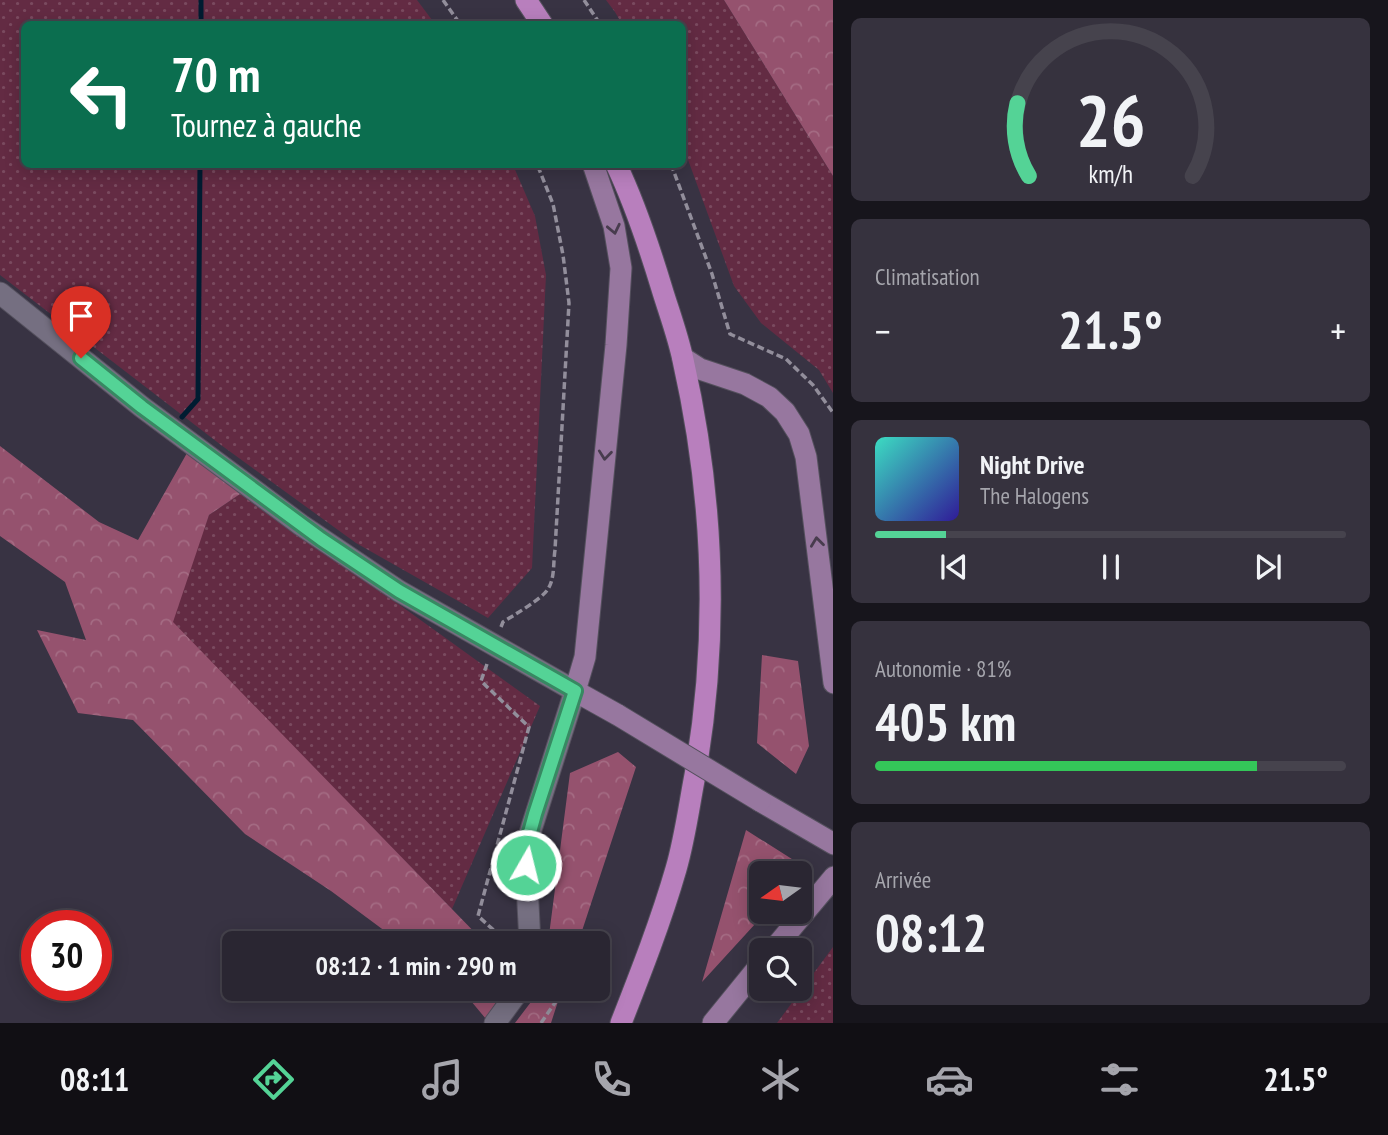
<!DOCTYPE html>
<html lang="fr">
<meta charset="utf-8">
<style>
body{margin:0;font-family:"PT Sans Narrow",sans-serif;background:#36323e;color:#f1f3f6;height:100vh;display:flex;flex-direction:column;font-size:26px;white-space:nowrap}
*{box-sizing:border-box;margin:0}
p{font-size:23px;color:#a5a5ac}
.icon{flex:none;width:38px;height:38px;fill:none;stroke:currentColor;stroke-width:2;stroke-linecap:round;stroke-linejoin:round}
.map{position:relative;flex:1;overflow:hidden}
.sheet{display:flex;flex-direction:column;gap:18px;padding:18px;background:#17151c;width:555px}
.sheet>*{flex:none}
.hud{position:absolute;left:21px;top:21px;width:665px;height:147px;border-radius:10px;box-shadow:0 4px 18px #0003,0 0 0 2px #46434d;background:#0b6e4f;color:#fff;overflow:hidden}
.needle{width:46px;rotate:256deg}
.tools{position:absolute;left:749px;top:861px;display:grid;gap:14px}
.tools a{display:grid;place-items:center;width:63px;height:63px;border-radius:10px;background:#2a2632;box-shadow:0 4px 18px #0003,0 0 0 2px #46434d;font-size:35px}
.speed{position:absolute;left:21px;top:910px;display:flex;gap:14px;font-size:35px;font-weight:700;text-align:center}
.speed>*{display:grid;place-content:center;width:91px;height:91px;border-radius:50%;background:#2a2632;box-shadow:0 4px 18px #0003,0 0 0 2px #46434d;line-height:1}
.speed .limit{border:10px solid #d22;background:#fff;color:#111}
.pin{position:absolute;display:grid;place-items:center;width:60px;height:60px;color:#fff;margin:-72px -30px;border-radius:50% 50% 50% 0;rotate:-45deg;box-shadow:0 0 7px #0007}
.pin .icon{rotate:45deg}
.me{position:absolute;width:77px;margin:-38px;rotate:8deg;stroke-linejoin:round;filter:drop-shadow(0 0 5px #0008)}
.turn{display:flex;align-items:center;gap:24px;height:147px;padding:0 35px;font-size:32px}
.turn .icon{width:91px;height:91px;stroke-width:2.5}
.turn b{display:block;font-size:49px;line-height:60px}
.big{font-size:52px;font-weight:700;line-height:1.1}
.sheet .tile{flex:1;display:flex;flex-direction:column;justify-content:center;gap:10px;min-width:0;padding:0 24px;border-radius:10px;background:#36323e}
.sheet .dial{align-items:center;gap:0}
.dial svg{height:182px;overflow:visible;fill:none;stroke:#46434d;stroke-width:7;stroke-linecap:round;text-anchor:middle}
.dial text{fill:#f1f3f6;stroke:none}
.song{display:flex;align-items:center;gap:21px}
.cover{width:84px;height:84px;border-radius:10px;background:linear-gradient(135deg,hsl(170 70% 55%),hsl(250 70% 35%))}
.played{height:7px;border-radius:4px;background:linear-gradient(90deg,#54d396 15%,#46434d 15%)}
.keys{display:flex;justify-content:space-around;direction:ltr}
.heat{display:flex;justify-content:space-between;align-items:center;font-size:38px;direction:ltr}
.charge{height:10px;border-radius:5px;background:linear-gradient(90deg,#34c759 81%,#46434d 0)}
.trip{position:absolute;left:222px;top:931px;width:388px;height:70px;border-radius:10px;background:#2a2632;box-shadow:0 4px 18px #0003,0 0 0 2px #46434d;font-weight:700;line-height:70px;text-align:center}
.dock{display:flex;height:112px;justify-content:space-around;align-items:center;background:#110f14;color:#a5a5ac}
.dock .icon{width:49px;height:49px}
.dock .on{color:#54d396}
.dock b{font-size:32px;color:#f1f3f6}
main{display:flex;flex:1;min-height:0}
.map>svg:first-child{display:block}
.grass{fill:url(#grass-dots)}
.forest{fill:url(#forest-crowns)}
.lines{fill:none;stroke-linecap:round;stroke-linejoin:round}
.stream{stroke:#001c31;stroke-width:5}
.street-casing{stroke:#54505d;stroke-width:23}
.secondary-casing{stroke:#54505d;stroke-width:23}
.primary-casing{stroke:#54505d;stroke-width:23}
.path{stroke:#928e9b;stroke-width:3.5;stroke-dasharray:7 3.5;stroke-linecap:butt}
.street{stroke:#756f81;stroke-width:21}
.secondary{stroke:#97779f;stroke-width:21}
.primary{stroke:#b87fbd;stroke-width:21}
.secondary-bridge-casing{stroke:#54505d;stroke-width:23;stroke-linecap:butt}
.secondary-bridge{stroke:#97779f;stroke-width:21}
.oneway{stroke:#483c4e}
.route-casing{stroke:#378962;stroke-width:18}
.route{stroke:#54d396;stroke-width:12}
</style>
<main>
<div class="map">
<svg width="834" height="1023" viewBox="0 0 834 1023">
<defs>
<pattern id="grass-dots" width="8" height="8" patternUnits="userSpaceOnUse" patternTransform="scale(1.75)"><rect width="8" height="8" fill="#632b43"/><path d="M2 2h.1M6 6h.1" fill="none" stroke="#7a4a5f" stroke-width="1.8" stroke-linecap="round"/></pattern>
<pattern id="forest-crowns" width="20" height="18" patternUnits="userSpaceOnUse" patternTransform="scale(1.75)"><rect width="20" height="18" fill="#95526e"/><path d="M2 6a3 3 0 1 1 6 0M12 15a3 3 0 1 1 6 0" fill="none" stroke="#a46b83"/></pattern>
</defs>
<rect width="100%" height="100%" fill="#383343"/>
<path class="grass" d="M0,0H417L435,24H24V164L513,165L535,216L546,275L532,568L488,618L356,543L221,445L0,275Z
M606,0H724L833,176V393L819,370L761,323L734,286L683,146L682,24H622L615,12Z
M243,492L540,706L452,909L266,719L168,623L209,515Z
M833,947V1023H777Z"/>
<path class="forest" d="M724,0H833V176Z
M0,446L99,522L138,540L187,453L243,492L209,515L173,622L485,943H401L331,891L245,834L133,720L78,713L37,630L86,640L65,582L0,536Z
M762,655L798,661L809,746L796,774L757,743Z
M618,752L636,767L578,943H548L570,773Z
M746,830L795,861L793,873H761V912H766L702,982Z
M461,989H504L486,1019Z
M537,989H562L551,1023H515L534,998Z"/>
<g class="lines">
<path class="stream" d="M201,0V24
M182,417L198,399L200,164"/>
<g class="street-casing">
<path id="street" d="M0,293L142,407L301,525L399,591L575,691L529,836L526,865L530,943
M495,1023L520,989"/>
</g>
<g class="secondary-casing">
<path id="secondary" d="M593,164L614,226L621,268L616,345L585,657L575,691L618,715
M683,358L700,369L745,384L769,397L785,412L799,434L806,457L834,683
M760,801L834,844
M773,950L834,877
M713,1023L761,964"/>
</g>
<g class="primary-casing">
<path id="primary" d="M526,0L542,24
M616,164C635,204 649,246 662,289C669,312 678,336 683,360C714,497 719,637 695,775C689,806 685,838 676,869C661,921 641,972 621,1023"/>
</g>
<path class="path" d="M443,0L460,24
M584,0L600,24
M671,164L712,274L730,334L786,359L813,385L834,414
M501,627L503,622C514,615 542,599 548,589C555,578 553,563 555,550L569,303L563,255L553,204L537,164
M487,664L481,681L529,727L478,916L508,943
M541,1023L559,997L552,989"/>
<use href="#street" class="street"/>
<use href="#secondary" class="secondary"/>
<use href="#primary" class="primary"/>
<g class="secondary-bridge-casing">
<path id="secondary-bridge" d="M618,715L760,801"/>
</g>
<use href="#secondary-bridge" class="secondary-bridge"/>
</g>
<defs><path id="oneway-chevron" d="M-2-3.5L2.5 0L-2 3.5" fill="none" stroke-width="1.6" stroke-linecap="round" stroke-linejoin="round" transform="scale(1.75)"/></defs>
<g class="oneway">
<use href="#oneway-chevron" transform="translate(614 229) rotate(78)"/>
<use href="#oneway-chevron" transform="translate(605 455) rotate(96)"/>
<use href="#oneway-chevron" transform="translate(817 542) rotate(-97)"/>
</g>
<g class="lines">
<g class="route-casing">
<path id="route" d="M81,358L142,407L321,539L399,591L575,691L535,814L529,836L526,865"/>
</g>
<use href="#route" class="route"/>
</g>
</svg>
<div class="tools">
<a><svg class="needle" viewBox="-14 -14 28 28"><path d="M0-13l5 13h-10z" fill="#e53935"/><path d="M0 13l5-13h-10z" fill="#a5a5ac"/></svg></a>
<a><svg class="icon" aria-label="search" viewBox="0 0 24 24"><circle cx="10" cy="10" r="6"/><path d="M15 15l6 6"/></svg></a>
</div>
<div class="speed"><div class="limit">30</div></div>
<div class="pin" style="left:81px;top:358px;background:#d93025"><svg class="icon" aria-label="arrive" viewBox="0 0 24 24"><path d="M6 21V4h12l-3 4 3 4H6"/></svg></div>
<svg class="me" style="left:526px;top:865px" viewBox="-20 -20 40 40"><circle r="17" fill="#54d396" stroke="#fff" stroke-width="3"/><path d="M0-11L8 9 0 5-8 9z" fill="#fff"/></svg>
<div class="trip">08:12 · 1 min · 290 m</div>
<div class="hud">
<div class="turn"><svg class="icon" aria-label="left" viewBox="0 0 24 24"><path d="M17 20v-9H6M10 6l-5 5 5 5"/></svg><div><b>70 m</b>Tournez à gauche</div></div>
</div>
</div>
<section class="sheet">
<div class="tile dial"><svg viewBox="0 0 100 80">
<path d="M14 69A42 42 0 1 1 86 69"/>
<path d="M14 69A42 42 0 0 1 9 37" stroke="#54d396"/>
<text x="50" y="56" font-size="32" font-weight="700">26</text>
<text x="50" y="72" font-size="11">km/h</text>
</svg></div>
<div class="tile"><p>Climatisation</p>
<div class="heat"><a>−</a><b class="big">21.5°</b><a>+</a></div>
</div>
<div class="tile">
<div class="song"><i class="cover"></i><div><b>Night Drive</b><p>The Halogens</p></div></div>
<div class="played"></div>
<div class="keys"><svg class="icon" aria-label="previous" viewBox="0 0 24 24"><path d="M18 5L8 12l10 7zM5 5v14"/></svg><svg class="icon" aria-label="pause" viewBox="0 0 24 24"><path d="M8 5v14M16 5v14"/></svg><svg class="icon" aria-label="next" viewBox="0 0 24 24"><path d="M6 5l10 7-10 7zM19 5v14"/></svg></div>
</div>
<div class="tile"><p>Autonomie · 81%</p><b class="big">405 km</b><div class="charge"></div></div>
<div class="tile"><p>Arrivée</p><b class="big">08:12</b></div>
</section>
</main>
<nav class="dock">
<b>08:11</b>
<svg class="icon on" aria-label="directions" viewBox="0 0 24 24"><path d="M12 3l9 9-9 9-9-9zM9 14v-3h6M13 9l2 2-2 2"/></svg>
<svg class="icon" aria-label="music" viewBox="0 0 24 24"><path d="M9 18V5l10-2v13"/><circle cx="6" cy="18" r="3"/><circle cx="16" cy="16" r="3"/></svg>
<svg class="icon" aria-label="phone" viewBox="0 0 24 24"><path d="M5 4h4l2 5-3 2q2 4 5 5l2-3 5 2v4C11 20 4 13 5 4z"/></svg>
<svg class="icon" aria-label="climate" viewBox="0 0 24 24"><path d="M12 3v18M4 7l16 10M4 17L20 7"/></svg>
<svg class="icon" aria-label="car" viewBox="0 0 24 24"><path d="M5 17H2v-5l4-1 3-4h7l3 4 3 1v5h-3M9 17h6M6 11h13"/><circle cx="7" cy="17" r="2"/><circle cx="17" cy="17" r="2"/></svg>
<svg class="icon" aria-label="filters" viewBox="0 0 24 24"><path d="M4 7h16M4 17h16"/><circle cx="9" cy="7" r="2"/><circle cx="15" cy="17" r="2"/></svg>
<b>21.5°</b>
</nav>
